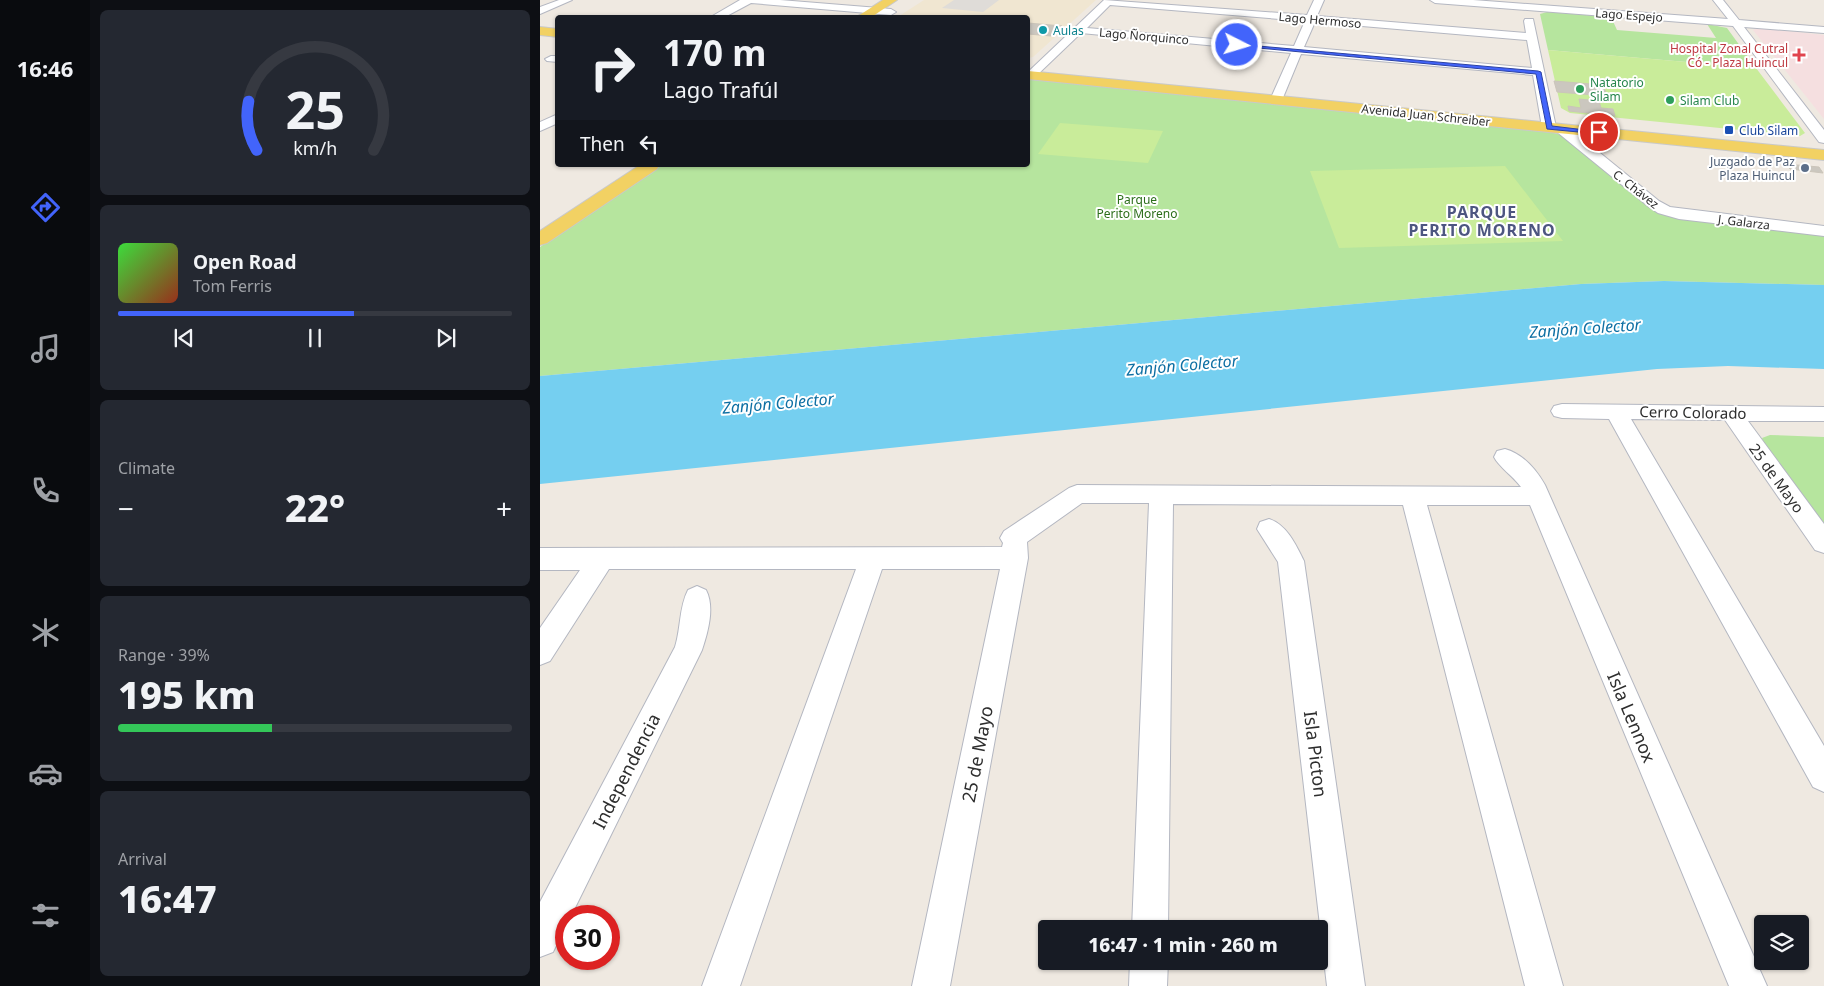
<!DOCTYPE html>
<meta charset="utf-8">
<style>
body{margin:0;font-family:"Noto Sans",sans-serif;background:#242831;color:#f1f3f6;height:100vh;display:flex;flex-direction:column;font-size:19px;white-space:nowrap}
*{box-sizing:border-box;margin:0}
p{font-size:16px;color:#9ea1a6}
.icon{flex:none;width:28px;height:28px;fill:none;stroke:currentColor;stroke-width:2;stroke-linecap:round;stroke-linejoin:round}
.map{position:relative;flex:1;overflow:hidden}
.drawer{display:flex;flex-direction:column;gap:10px;padding:10px;background:#0d0f14;width:450px}
.drawer>*{flex:none}
.hud{position:absolute;left:15px;top:15px;width:475px;height:152px;border-radius:5px;box-shadow:0 1px 4px #0004;background:#171b24;color:#f1f3f6;overflow:hidden}
.controls{position:absolute;left:1214px;top:915px;display:grid;gap:10px}
.controls a{display:grid;place-items:center;width:55px;height:55px;border-radius:5px;background:#171b24;box-shadow:0 1px 4px #0004;font-size:25px}
.speed{position:absolute;left:15px;top:905px;display:flex;gap:10px;font-size:25px;font-weight:700;text-align:center}
.speed>*{display:grid;place-content:center;width:65px;height:65px;border-radius:50%;background:#171b24;box-shadow:0 1px 4px #0004;line-height:1}
.speed .limit{border:8px solid #d22;background:#fff;color:#111}
.pin{position:absolute;display:grid;place-items:center;width:42px;height:42px;color:#fff;margin:-21px;border:2px solid #fff;border-radius:50%;box-shadow:0 1px 5px #0007}
.me{position:absolute;width:55px;margin:-28px;rotate:95deg;stroke-linejoin:round;filter:drop-shadow(0 0 4px #0008)}
.turn{display:flex;align-items:center;gap:18px;height:105px;padding:0 25px;font-size:22px}
.turn .icon{width:65px;height:65px;stroke-width:2.5}
.turn b{display:block;font-size:35px;line-height:42px}
.then{display:flex;align-items:center;height:48px;padding:0 25px;background:#0003;gap:10px;font-size:19px}
.big{font-size:38px;font-weight:800;line-height:1.1}
.drawer .card{flex:1;display:flex;flex-direction:column;justify-content:center;gap:8px;min-width:0;padding:0 18px;border-radius:8px;background:#242831}
.drawer .dial{align-items:center;gap:0}
.dial svg{height:130px;overflow:visible;fill:none;stroke:#363941;stroke-width:7;stroke-linecap:round;text-anchor:middle}
.dial text{fill:#f1f3f6;stroke:none}
.song{display:flex;align-items:center;gap:15px}
.cover{width:60px;height:60px;border-radius:8px;background:linear-gradient(135deg,hsl(120 70% 55%),hsl(10 70% 35%))}
.played{height:5px;border-radius:2px;background:linear-gradient(90deg,#4264fb 60%,#363941 60%)}
.keys{display:flex;justify-content:space-around;direction:ltr}
.heat{display:flex;justify-content:space-between;align-items:center;font-size:28px;direction:ltr}
.charge{height:8px;border-radius:4px;background:linear-gradient(90deg,#34c759 39%,#363941 0)}
.trip{position:absolute;left:498px;top:920px;width:290px;height:50px;border-radius:5px;background:#171b24;box-shadow:0 1px 4px #0004;font-weight:800;line-height:50px;text-align:center}
main{display:flex;flex:1;min-height:0}
.tabs{display:flex;flex-direction:column;width:90px;justify-content:space-around;align-items:center;background:#090b0e;color:#9ea1a6}
.tabs .icon{width:35px;height:35px}
.tabs .active{color:#4264fb}
.tabs b{font-size:22px;color:#f1f3f6}
.map>svg:first-child{display:block}
.education{fill:#f0e6d1}
.medical{fill:#f5dfe0}
.green{fill:#b6e59e}
.pitch{fill:#c9ec9a}
.plaza{fill:#dfdcd8}
.water{fill:#75cff0}
.building{fill:#cbc7bf;stroke:#cbc5ba}
.lines{fill:none;stroke-linecap:round;stroke-linejoin:round}
.minor-casing{stroke:#b4b7c1;stroke-width:2}
.major-casing{stroke:#c9c9c9;stroke-width:2}
.minor{fill:#fff;fill-rule:evenodd}
.major{fill:#f2d163;fill-rule:evenodd}
.route{fill:#4264fb;stroke:#2b41a3}
.culture-dot{fill:#0f9aa8;stroke:#fff;stroke-width:2}
.health-dot{fill:#e0444e;stroke:#fff;stroke-width:2}
.leisure-dot{fill:#2e9e5b;stroke:#fff;stroke-width:2}
.transit-dot{fill:#1a4fb4;stroke:#fff;stroke-width:2}
.service-dot{fill:#5c6f8a;stroke:#fff;stroke-width:2}
.labels{text-anchor:middle;dominant-baseline:central;stroke-width:4;stroke-linejoin:round;paint-order:stroke}
.far-street-label{font-size:12px;fill:#2e2e2e;stroke:#fff}
.far-culture-label{font-size:12px;fill:#0d838f;stroke:#fff;text-anchor:start}
.far-health-label{font-size:12px;fill:#be3a42;stroke:#fff;text-anchor:end}
.far-leisure-label{font-size:12px;fill:#27864d;stroke:#fff;text-anchor:start}
.far-transit-label{font-size:12px;fill:#164399;stroke:#fff;text-anchor:start}
.far-service-label{font-size:12px;fill:#4e5e75;stroke:#fff;text-anchor:end}
.far-park-label{font-size:12px;fill:#2c6e1b;stroke:#fff}
.street-label{font-size:15px;fill:#2e2e2e;stroke:#fff}
.far-district-label{font-size:16px;font-weight:bold;letter-spacing:1px;fill:#4d5680;stroke:#fff}
.water-label{font-size:16px;font-style:italic;fill:#0d6fa3;stroke:#fff}
.near-street-label{font-size:18px;fill:#2e2e2e;stroke:#fff}
</style>
<main>
<nav class="tabs">
<b>16:46</b>
<svg class="icon active" aria-label="directions" viewBox="0 0 24 24"><path d="M12 3l9 9-9 9-9-9zM9 14v-3h6M13 9l2 2-2 2"/></svg>
<svg class="icon" aria-label="music" viewBox="0 0 24 24"><path d="M9 18V5l10-2v13"/><circle cx="6" cy="18" r="3"/><circle cx="16" cy="16" r="3"/></svg>
<svg class="icon" aria-label="phone" viewBox="0 0 24 24"><path d="M5 4h4l2 5-3 2q2 4 5 5l2-3 5 2v4C11 20 4 13 5 4z"/></svg>
<svg class="icon" aria-label="climate" viewBox="0 0 24 24"><path d="M12 3v18M4 7l16 10M4 17L20 7"/></svg>
<svg class="icon" aria-label="car" viewBox="0 0 24 24"><path d="M5 17H2v-5l4-1 3-4h7l3 4 3 1v5h-3M9 17h6M6 11h13"/><circle cx="7" cy="17" r="2"/><circle cx="17" cy="17" r="2"/></svg>
<svg class="icon" aria-label="filters" viewBox="0 0 24 24"><path d="M4 7h16M4 17h16"/><circle cx="9" cy="7" r="2"/><circle cx="15" cy="17" r="2"/></svg>
</nav>
<section class="drawer">
<div class="card dial"><svg viewBox="0 0 100 80">
<path d="M14 69A42 42 0 1 1 86 69"/>
<path d="M14 69A42 42 0 0 1 9 39" stroke="#4264fb"/>
<text x="50" y="56" font-size="32" font-weight="700">25</text>
<text x="50" y="72" font-size="11">km/h</text>
</svg></div>
<div class="card">
<div class="song"><i class="cover"></i><div><b>Open Road</b><p>Tom Ferris</p></div></div>
<div class="played"></div>
<div class="keys"><svg class="icon" aria-label="previous" viewBox="0 0 24 24"><path d="M18 5L8 12l10 7zM5 5v14"/></svg><svg class="icon" aria-label="pause" viewBox="0 0 24 24"><path d="M8 5v14M16 5v14"/></svg><svg class="icon" aria-label="next" viewBox="0 0 24 24"><path d="M6 5l10 7-10 7zM19 5v14"/></svg></div>
</div>
<div class="card"><p>Climate</p>
<div class="heat"><a>−</a><b class="big">22°</b><a>+</a></div>
</div>
<div class="card"><p>Range · 39%</p><b class="big">195 km</b><div class="charge"></div></div>
<div class="card"><p>Arrival</p><b class="big">16:47</b></div>
</section>
<div class="map">
<svg width="1284" height="986" viewBox="0 0 1284 986">
<rect width="100%" height="100%" fill="#efe9e1"/>
<path class="education" d="M384,0H556L493,57L488,58V18H356Z"/>
<path class="medical" d="M1219,28L1284,35V119L1213,30Z"/>
<path class="green" d="M1007,12L1071,17L1077,30L1176,38L1167,24L1187,28L1216,68L1008,50L1000,14Z
M488,77L1003,130L1021,135L1106,204L1284,235V285L1124,281L1041,284L0,376V247L121,165H488Z
M1230,435L1284,437V526L1224,443L1222,438Z"/>
<path class="pitch" d="M1008,50L1216,68L1265,133L1260,136L1030,113L1021,108Z
M520,123L623,131L608,163L498,154Z
M965,166L1023,241L799,248L770,171Z"/>
<path class="plaza" d="M414,0H459L443,12L402,8Z"/>
<path class="water" d="M1124,281L1284,285V369L1188,366L1117,369L0,484V376L1041,284Z"/>
<path class="building" d="M488,23L522,26L511,36L488,34Z
M1014,81L1063,85L1067,96L1017,92Z
M1039,99L1059,101L1061,108L1073,109L1075,116L1029,111L1028,106L1041,108Z
M1246,164L1279,167L1283,173L1250,169Z"/>
<g class="lines">
<g class="minor-casing">
<path id="minor" d="M19,0H32L0,14V7Z
M200,0H240L351,9L356,12L351,15L211,3L183,18H169Z
M564,0L767,15L774,0H784L777,16L986,33L984,21L985,19H993L1016,127L1009,131L1002,127L993,75L761,54L742,100L736,104L730,100L751,53L541,33L495,77L488,78V72ZM570,5L765,21L754,46L547,28ZM775,22L987,40L992,68L764,47Z
M890,0H933L1188,19L1173,0H1183L1199,20L1284,27V33L1204,27L1284,130V143L1279,142L1193,26L895,3Z
M11,56H18V62L7,61L5,59Z
M18,114V123L0,131V122Z
M1022,125L1027,126L1119,201L1130,207L1284,226V236L1139,219L1118,213L1109,207L1017,132L1015,129L1017,126Z
M1022,404L1284,407V421H1208L1284,524V553L1275,550L1185,420L1091,419L1284,746V792L1273,787L1069,419L1022,418L1014,416L1011,411L1014,406Z
M965,449C983,454 996,469 1005,485L1227,986H1189L990,505H887L1023,986H985L863,505L633,504L628,929H592L609,503H542L487,542L488,558L410,986H372L460,569H342L200,986H162L316,569H69L10,661L0,665V628L40,570H0V548L462,547L463,543L460,538L464,531L529,488L537,485L981,487C973,476 959,467 954,457L957,451Z
M729,519C747,525 756,545 764,561L825,986H787L738,562L717,529L720,522Z
M157,586L166,590C175,607 168,632 162,650L31,916H26V925L13,952L0,957V902L135,647C141,628 139,607 148,590Z
M590,961H628L627,986H589Z"/>
</g>
<g class="major-casing">
<path id="major" d="M343,0H357L330,18H315Z
M0,27L18,29V37L0,35Z
M488,71L1284,150V160L488,79Z
M100,165H119L117,169L7,243L0,245V231Z"/>
</g>
<use href="#minor" class="minor"/>
<use href="#major" class="major"/>
</g>
<path class="route" d="M696,44L998,71L1001,72L1012,126L1062,132L1059,134L1007,129L996,74L697,46Z"/>
<circle class="culture-dot" cx="503" cy="30" r="5"/>
<path class="health-dot" d="M1256.5 47.5h5v5h5v5h-5v5h-5v-5h-5v-5h5z"/>
<g class="leisure-dot">
<circle cx="1040" cy="89" r="5"/>
<circle cx="1130" cy="100" r="5"/>
</g>
<rect class="transit-dot" x="1184" y="125" width="10" height="10" rx="2.5"/>
<circle class="service-dot" cx="1265" cy="168" r="5"/>
<g class="labels">
<g class="far-street-label">
<text transform="translate(1089 15) rotate(4)">Lago Espejo</text>
<text transform="translate(780 20) rotate(5)">Lago Hermoso</text>
<text transform="translate(604 36) rotate(5)">Lago Ñorquinco</text>
<text transform="translate(886 115) rotate(6)">Avenida Juan Schreiber</text>
<text transform="translate(1096 189) rotate(38)">C. Chávez</text>
<text transform="translate(1204 222) rotate(7)">J. Galarza</text>
</g>
<g class="far-culture-label">
<text x="513" y="30">Aulas</text>
</g>
<g class="far-health-label">
<text x="1248" y="48">Hospital Zonal Cutral<tspan x="1248" dy="14">Có - Plaza Huincul</tspan></text>
</g>
<g class="far-leisure-label">
<text x="1050" y="82">Natatorio<tspan x="1050" dy="14">Silam</tspan></text>
<text x="1140" y="100">Silam Club</text>
</g>
<g class="far-transit-label">
<text x="1199" y="130">Club Silam</text>
</g>
<g class="far-service-label">
<text x="1255" y="161">Juzgado de Paz<tspan x="1255" dy="14">Plaza Huincul</tspan></text>
</g>
<g class="far-park-label">
<text x="597" y="199">Parque<tspan x="597" dy="14">Perito Moreno</tspan></text>
</g>
<g class="street-label">
<text transform="translate(1153 412) rotate(1)">Cerro Colorado</text>
<text transform="translate(1237 478) rotate(54)">25 de Mayo</text>
</g>
<g class="far-district-label">
<text x="942" y="212">PARQUE<tspan x="942" dy="18">PERITO MORENO</tspan></text>
</g>
<g class="water-label">
<text transform="translate(1045 328) rotate(-4)">Zanjón Colector</text>
<text transform="translate(642 365) rotate(-5)">Zanjón Colector</text>
<text transform="translate(238 403) rotate(-5)">Zanjón Colector</text>
</g>
<g class="near-street-label">
<text transform="translate(1092 717) rotate(67)">Isla Lennox</text>
<text transform="translate(437 754) rotate(-79)">25 de Mayo</text>
<text transform="translate(776 754) rotate(83)">Isla Picton</text>
<text transform="translate(86 771) rotate(-63)">Independencia</text>
</g>
</g>
</svg>
<div class="controls">
<a><svg class="icon" aria-label="layers" viewBox="0 0 24 24"><path d="M12 4l9 5-9 5-9-5zM3 14l9 5 9-5"/></svg></a>
</div>
<div class="speed"><div class="limit">30</div></div>
<div class="pin" style="left:1059px;top:132px;background:#d93025"><svg class="icon" aria-label="arrive" viewBox="0 0 24 24"><path d="M6 21V4h12l-3 4 3 4H6"/></svg></div>
<svg class="me" style="left:697px;top:45px" viewBox="-20 -20 40 40"><circle r="17" fill="#4264fb" stroke="#fff" stroke-width="3"/><path d="M0-11L8 9 0 5-8 9z" fill="#fff"/></svg>
<div class="trip">16:47 · 1 min · 260 m</div>
<div class="hud">
<div class="turn"><svg class="icon" aria-label="right" viewBox="0 0 24 24"><path d="M7 20v-9h11M14 6l5 5-5 5"/></svg><div><b>170 m</b>Lago Trafúl</div></div>
<div class="then">Then<svg class="icon" aria-label="left" viewBox="0 0 24 24"><path d="M17 20v-9H6M10 6l-5 5 5 5"/></svg></div>
</div>
</div>
</main>
